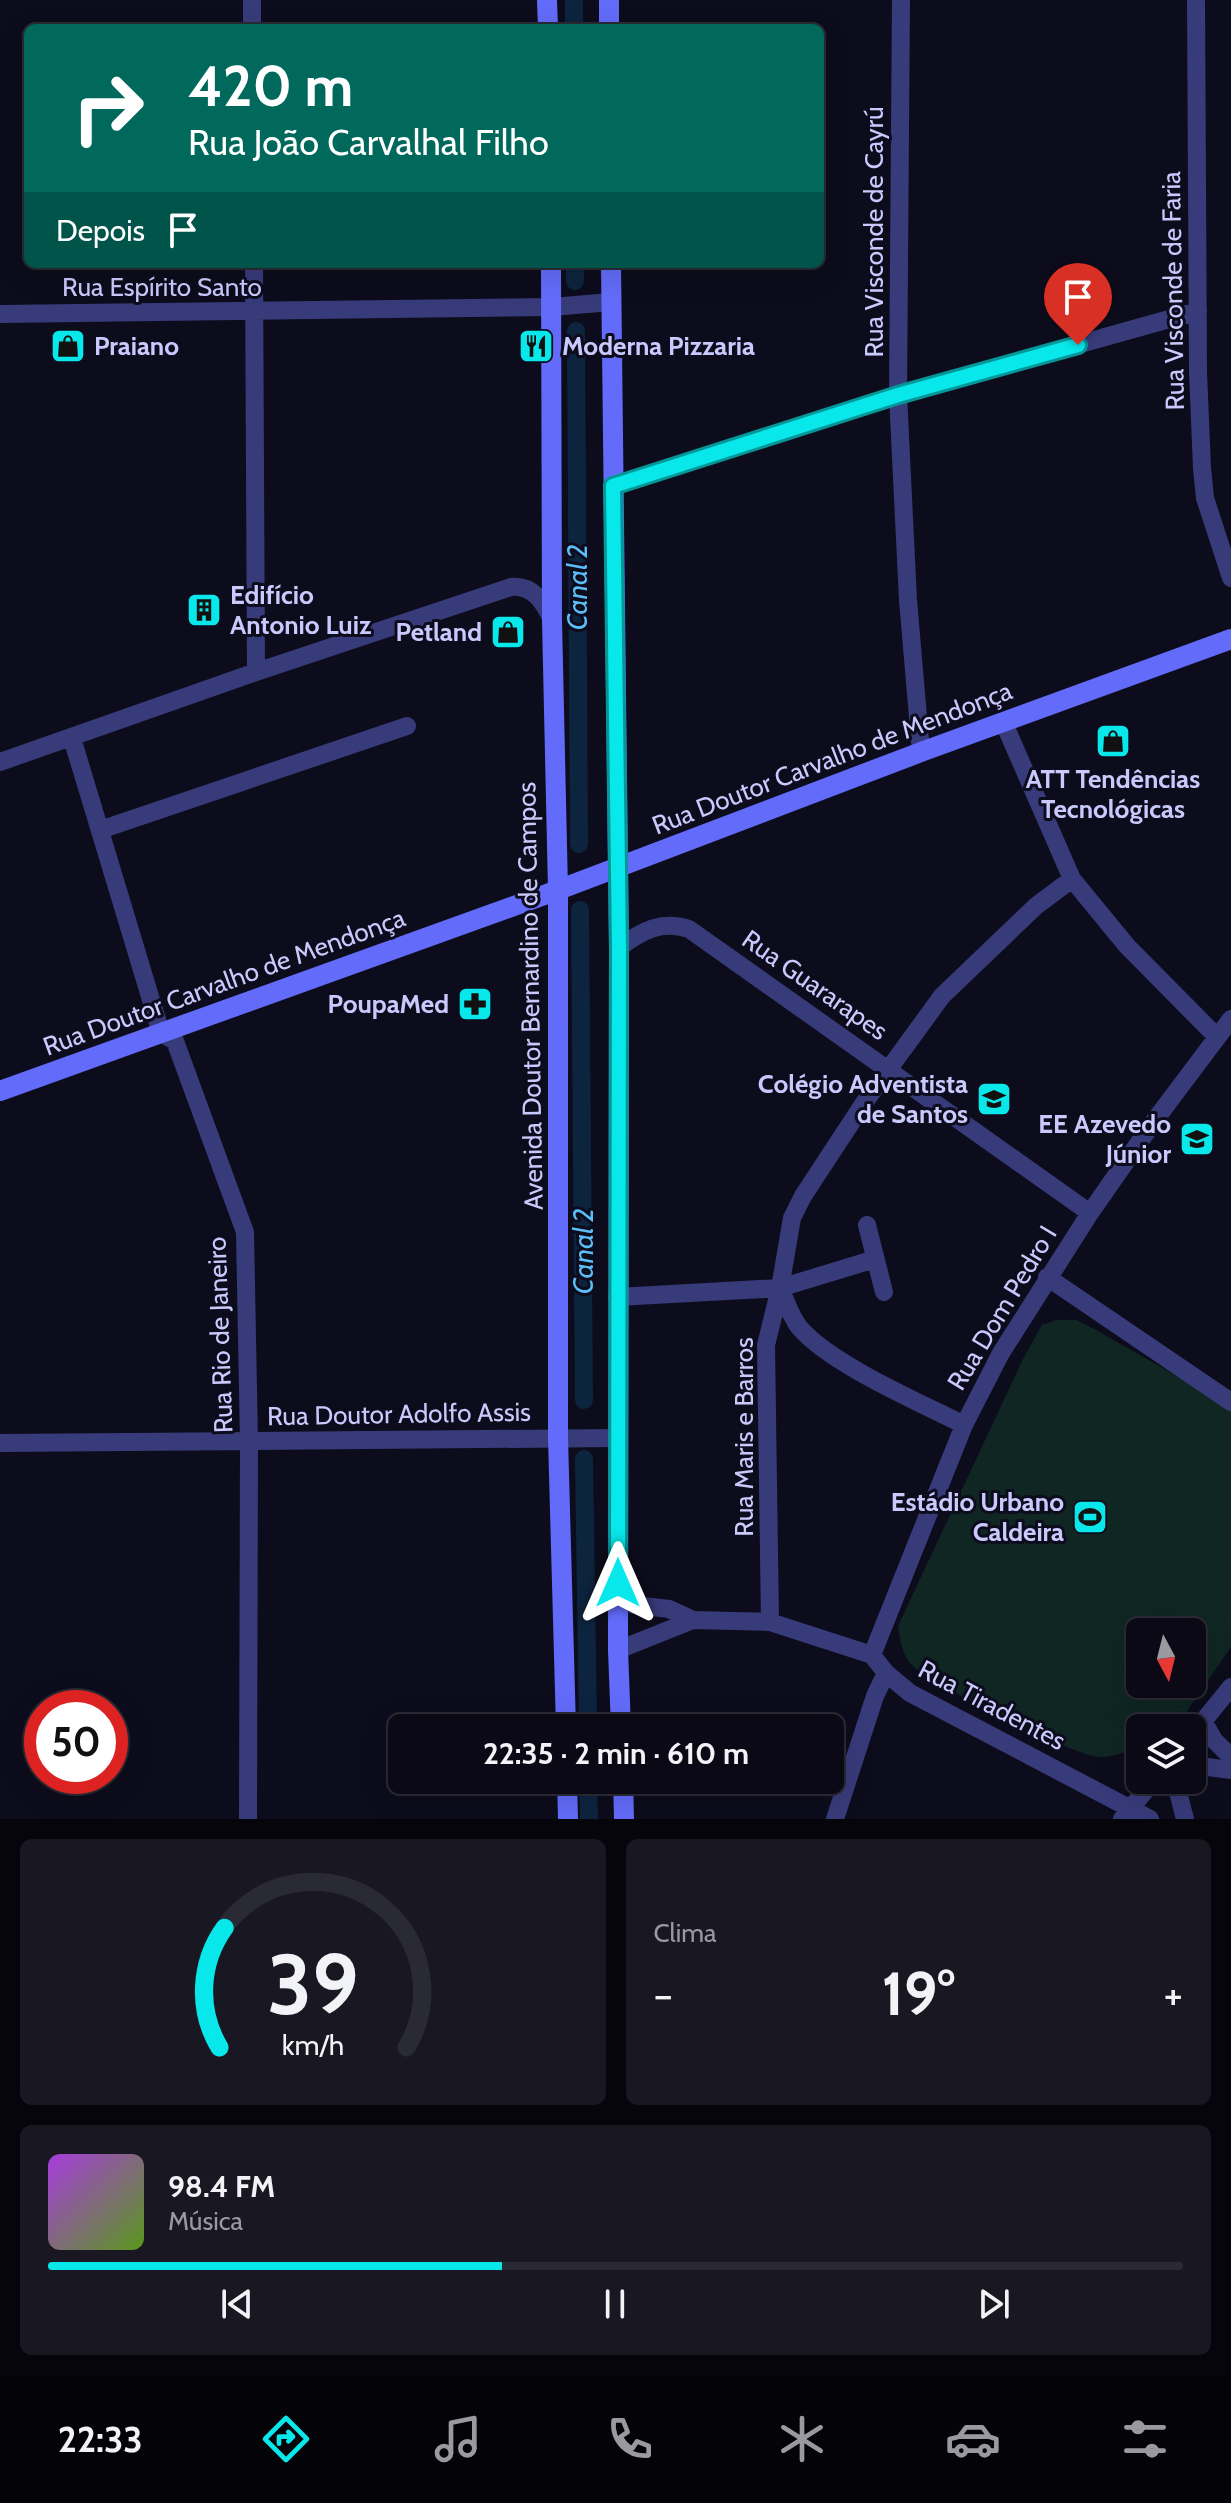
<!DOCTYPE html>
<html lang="pt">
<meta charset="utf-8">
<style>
body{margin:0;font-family:Cabin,sans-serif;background:#181722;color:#f1f3f6;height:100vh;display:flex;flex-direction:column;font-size:30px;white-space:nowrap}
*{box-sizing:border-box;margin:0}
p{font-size:26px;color:#999aa0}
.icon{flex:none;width:44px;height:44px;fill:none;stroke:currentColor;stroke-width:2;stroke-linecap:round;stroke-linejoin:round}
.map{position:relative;height:1819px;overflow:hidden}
.drawer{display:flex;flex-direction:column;gap:20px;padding:20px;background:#06050c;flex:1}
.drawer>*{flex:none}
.top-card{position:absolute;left:24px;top:24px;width:800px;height:244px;border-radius:12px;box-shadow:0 8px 32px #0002,0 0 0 2px #2a2a34;background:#00695c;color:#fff;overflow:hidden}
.needle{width:52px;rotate:173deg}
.fabs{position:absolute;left:1126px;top:1618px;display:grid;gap:16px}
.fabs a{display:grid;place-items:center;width:80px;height:80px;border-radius:12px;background:#0a0915;box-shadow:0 8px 32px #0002,0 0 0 2px #2a2a34;font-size:40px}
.speed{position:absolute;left:24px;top:1690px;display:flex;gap:16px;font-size:40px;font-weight:700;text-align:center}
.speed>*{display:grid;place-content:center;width:104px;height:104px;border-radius:50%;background:#0a0915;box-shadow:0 8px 32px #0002,0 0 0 2px #2a2a34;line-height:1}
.speed .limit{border:12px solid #d22;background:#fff;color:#111}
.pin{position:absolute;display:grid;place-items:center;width:68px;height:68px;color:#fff;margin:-82px -34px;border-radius:50% 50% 50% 0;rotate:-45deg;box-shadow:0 0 8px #0007}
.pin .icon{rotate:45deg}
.me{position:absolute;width:88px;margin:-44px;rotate:0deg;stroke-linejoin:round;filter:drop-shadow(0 0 6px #0008)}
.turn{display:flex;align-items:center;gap:28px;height:168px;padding:0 32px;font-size:36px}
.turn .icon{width:104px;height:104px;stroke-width:2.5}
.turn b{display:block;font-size:56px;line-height:68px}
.then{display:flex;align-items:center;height:76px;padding:0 32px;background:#0003;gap:16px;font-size:30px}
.big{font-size:60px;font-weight:700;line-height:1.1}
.drawer .tile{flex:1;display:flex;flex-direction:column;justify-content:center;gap:12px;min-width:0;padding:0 28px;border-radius:12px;background:#181722}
.drawer .dial{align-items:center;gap:0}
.dial svg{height:208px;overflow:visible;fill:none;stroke:#2a2a34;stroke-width:7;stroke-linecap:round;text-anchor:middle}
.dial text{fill:#f1f3f6;stroke:none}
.song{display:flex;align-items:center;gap:24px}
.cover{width:96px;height:96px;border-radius:12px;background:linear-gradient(135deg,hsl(280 70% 55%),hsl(90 70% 35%))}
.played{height:8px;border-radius:4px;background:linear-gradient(90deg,#08e7ea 40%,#2a2a34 40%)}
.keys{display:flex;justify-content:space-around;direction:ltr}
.heat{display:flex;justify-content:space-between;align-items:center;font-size:44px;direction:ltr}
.drawer .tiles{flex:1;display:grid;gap:20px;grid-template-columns:1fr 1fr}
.tile:last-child{grid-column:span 2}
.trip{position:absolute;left:388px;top:1714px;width:456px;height:80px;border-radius:12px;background:#0a0915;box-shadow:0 8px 32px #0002,0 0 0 2px #2a2a34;font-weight:700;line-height:80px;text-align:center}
.tab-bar{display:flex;height:128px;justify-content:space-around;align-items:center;background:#040408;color:#999aa0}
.tab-bar .icon{width:56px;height:56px}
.tab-bar .active{color:#08e7ea}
.tab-bar b{font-size:36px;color:#f1f3f6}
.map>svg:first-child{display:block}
.green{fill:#0f2623;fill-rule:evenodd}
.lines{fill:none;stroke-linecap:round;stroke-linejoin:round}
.canal{stroke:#0d243f;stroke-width:18}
.minor{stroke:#383b7a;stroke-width:18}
.secondary{stroke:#636cfa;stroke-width:20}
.route-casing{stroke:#059698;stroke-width:20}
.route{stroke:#08e7ea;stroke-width:14}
.labels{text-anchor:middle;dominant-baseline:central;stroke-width:6;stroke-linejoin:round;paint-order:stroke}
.street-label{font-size:26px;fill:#cac9fd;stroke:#0d0c1c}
.poi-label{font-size:26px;font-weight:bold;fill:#cac9fd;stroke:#0d0c1c;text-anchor:end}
.water-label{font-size:28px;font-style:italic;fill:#5bbef9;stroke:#0d0c1c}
</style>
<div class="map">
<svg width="1231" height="1819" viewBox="0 0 1231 1819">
<rect width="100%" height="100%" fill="#0d0c1c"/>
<path class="green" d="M1056,1320H1076L1096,1330L1231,1407V1647L1185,1714L1178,1711L1165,1728L1157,1724L1154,1728H1140V1744C1128,1752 1115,1757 1100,1757C1076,1757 931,1684 913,1666C902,1656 900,1640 898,1626L1023,1359L1042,1325ZM1140,1632H1192V1684H1140Z"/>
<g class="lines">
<path class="canal" d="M574,0V28
M575,264V281
M576,331L579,844
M580,910L584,1400
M584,1459L588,1728
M588,1780L589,1819"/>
<path class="minor" d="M252,0V28
M901,0L898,395L908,600L921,752
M1196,0L1198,372L1202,468L1205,498L1231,578
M254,264L256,672
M0,314L552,307L611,302
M613,486L898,395L1198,311
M1003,721L1072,879L1127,946L1217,1037
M72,738L161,1033L175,1041L245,1232L249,1442L248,1819
M0,762L256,672L511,587C533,585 544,602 552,620
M100,830L407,726
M619,948C641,931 661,920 689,929L1090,1213
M867,1225L884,1292
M1047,1277L1231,1402
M780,1288L875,1259
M617,1297L780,1288C786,1301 790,1315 799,1327C830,1364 919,1402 964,1425
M0,1443L618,1438
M618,1583L626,1600L634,1605L669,1609L693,1620L770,1622L872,1655L886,1673L910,1693L1150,1819
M770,1622L766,1345L780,1288L792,1218L803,1196L864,1103L942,996L1036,906L1072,879
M618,1650L693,1620
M872,1655L964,1425L1001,1353L1090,1213L1152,1124L1231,1019
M1203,1721L1214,1740L1231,1757
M1192,1735L1231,1687
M1192,1765L1231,1770
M1175,1780L1185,1819
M835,1819L875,1696L886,1673
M1122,1819L1154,1780"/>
<path class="secondary" d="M547,0L548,28
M609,0V28
M551,264L552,620L558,890V1438L566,1728
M611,264L619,948L618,1650L621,1728
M0,1091L558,890L921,752L1231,639
M567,1780L568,1819
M623,1780L624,1819"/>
</g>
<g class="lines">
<g class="route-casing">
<path id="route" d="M618,1583L619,948L613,486L898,395L1078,345"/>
</g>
<use href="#route" class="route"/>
</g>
<defs>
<g id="shop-square" transform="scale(1.8)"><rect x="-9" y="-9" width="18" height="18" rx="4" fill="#08e7ea" stroke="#0d0c1c"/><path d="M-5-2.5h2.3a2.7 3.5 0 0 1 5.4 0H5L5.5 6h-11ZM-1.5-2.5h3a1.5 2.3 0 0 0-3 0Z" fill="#111"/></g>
<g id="restaurant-square" transform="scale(1.8)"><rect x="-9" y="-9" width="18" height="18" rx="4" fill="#08e7ea" stroke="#0d0c1c"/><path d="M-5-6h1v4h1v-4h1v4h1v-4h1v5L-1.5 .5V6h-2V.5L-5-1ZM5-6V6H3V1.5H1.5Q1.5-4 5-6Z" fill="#111"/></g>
<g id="building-square" transform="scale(1.8)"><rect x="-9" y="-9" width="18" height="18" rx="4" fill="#08e7ea" stroke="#0d0c1c"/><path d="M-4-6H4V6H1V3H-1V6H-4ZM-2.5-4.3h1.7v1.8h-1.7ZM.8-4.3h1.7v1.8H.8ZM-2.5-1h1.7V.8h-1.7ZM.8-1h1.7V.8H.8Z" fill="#111"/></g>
<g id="pharmacy-square" transform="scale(1.8)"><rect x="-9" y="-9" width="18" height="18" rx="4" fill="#08e7ea" stroke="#0d0c1c"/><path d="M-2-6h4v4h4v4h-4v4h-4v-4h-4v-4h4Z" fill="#111"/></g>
<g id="school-square" transform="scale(1.8)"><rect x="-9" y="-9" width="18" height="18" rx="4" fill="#08e7ea" stroke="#0d0c1c"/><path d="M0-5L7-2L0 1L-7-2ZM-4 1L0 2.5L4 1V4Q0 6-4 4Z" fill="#111"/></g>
<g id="stadium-square" transform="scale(1.8)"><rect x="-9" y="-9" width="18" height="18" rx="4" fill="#08e7ea" stroke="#0d0c1c"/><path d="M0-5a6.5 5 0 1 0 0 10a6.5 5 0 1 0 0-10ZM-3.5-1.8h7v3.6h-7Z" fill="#111"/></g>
</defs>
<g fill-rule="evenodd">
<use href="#shop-square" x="68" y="346"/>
<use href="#restaurant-square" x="536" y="346"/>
<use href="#building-square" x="204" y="610"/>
<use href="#shop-square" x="508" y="632"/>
<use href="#shop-square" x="1113" y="741"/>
<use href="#pharmacy-square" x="475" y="1004"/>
<use href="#school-square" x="994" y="1099"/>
<use href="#school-square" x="1197" y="1139"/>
<use href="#stadium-square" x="1090" y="1517"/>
</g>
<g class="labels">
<g class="street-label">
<text transform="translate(874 232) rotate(-90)">Rua Visconde de Cayrú</text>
<text x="162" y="287">Rua Espírito Santo</text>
<text transform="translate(1173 291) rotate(-91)">Rua Visconde de Faria</text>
<text transform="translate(832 758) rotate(-21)">Rua Doutor Carvalho de Mendonça</text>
<text transform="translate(224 982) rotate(-20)">Rua Doutor Carvalho de Mendonça</text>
<text transform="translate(815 985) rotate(35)">Rua Guararapes</text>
<text transform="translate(530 996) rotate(-91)">Avenida Doutor Bernardino de Campos</text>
<text transform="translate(1002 1308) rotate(-59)">Rua Dom Pedro I</text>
<text transform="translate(220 1335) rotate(-92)">Rua Rio de Janeiro</text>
<text transform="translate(399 1414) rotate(-1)">Rua Doutor Adolfo Assis</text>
<text transform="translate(744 1437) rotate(-90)">Rua Maris e Barros</text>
<text transform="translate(992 1705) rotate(28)">Rua Tiradentes</text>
</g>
<g class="poi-label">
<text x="94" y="346" text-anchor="start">Praiano</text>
<text x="562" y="346" text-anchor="start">Moderna Pizzaria</text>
<text x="230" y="595" text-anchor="start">Edifício<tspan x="230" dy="30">Antonio Luiz</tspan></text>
<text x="482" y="632">Petland</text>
<text x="1113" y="779" text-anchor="middle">ATT Tendências<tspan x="1113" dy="30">Tecnológicas</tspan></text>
<text x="449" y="1004">PoupaMed</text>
<text x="968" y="1084">Colégio Adventista<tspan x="968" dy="30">de Santos</tspan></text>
<text x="1171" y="1124">EE Azevedo<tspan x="1171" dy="30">Júnior</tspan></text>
<text x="1064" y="1502">Estádio Urbano<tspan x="1064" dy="30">Caldeira</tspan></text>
</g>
<g class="water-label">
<text transform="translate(577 587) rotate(-90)">Canal 2</text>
<text transform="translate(583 1251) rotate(-90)">Canal 2</text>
</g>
</g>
</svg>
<div class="fabs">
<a><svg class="needle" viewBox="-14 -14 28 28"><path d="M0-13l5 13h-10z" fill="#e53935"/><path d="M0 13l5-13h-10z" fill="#999aa0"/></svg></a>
<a><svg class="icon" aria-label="layers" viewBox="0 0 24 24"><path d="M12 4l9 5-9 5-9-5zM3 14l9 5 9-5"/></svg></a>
</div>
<div class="speed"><div class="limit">50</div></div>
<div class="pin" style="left:1078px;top:345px;background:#d93025"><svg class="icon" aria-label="arrive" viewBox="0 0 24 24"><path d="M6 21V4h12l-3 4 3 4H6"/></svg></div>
<svg class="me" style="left:618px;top:1583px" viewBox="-20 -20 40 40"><path d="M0-17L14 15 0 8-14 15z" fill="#08e7ea" stroke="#fff" stroke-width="4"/></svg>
<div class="trip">22:35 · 2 min · 610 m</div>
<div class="top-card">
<div class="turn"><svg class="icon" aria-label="right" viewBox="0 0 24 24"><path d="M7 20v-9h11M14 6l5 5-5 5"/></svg><div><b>420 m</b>Rua João Carvalhal Filho</div></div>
<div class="then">Depois<svg class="icon" aria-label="arrive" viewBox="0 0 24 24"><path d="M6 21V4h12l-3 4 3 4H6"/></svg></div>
</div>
</div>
<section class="drawer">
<div class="tiles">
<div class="tile dial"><svg viewBox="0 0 100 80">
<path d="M14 69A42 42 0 1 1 86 69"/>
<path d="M14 69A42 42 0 0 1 16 23" stroke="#08e7ea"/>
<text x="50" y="56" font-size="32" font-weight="700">39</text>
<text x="50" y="72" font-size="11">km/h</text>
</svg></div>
<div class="tile"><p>Clima</p>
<div class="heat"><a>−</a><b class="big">19°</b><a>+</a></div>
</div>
<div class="tile">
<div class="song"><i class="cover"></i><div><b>98.4 FM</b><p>Música</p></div></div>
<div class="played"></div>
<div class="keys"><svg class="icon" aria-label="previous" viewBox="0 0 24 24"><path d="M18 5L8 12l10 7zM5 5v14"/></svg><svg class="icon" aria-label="pause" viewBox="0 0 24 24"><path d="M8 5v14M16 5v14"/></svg><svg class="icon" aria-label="next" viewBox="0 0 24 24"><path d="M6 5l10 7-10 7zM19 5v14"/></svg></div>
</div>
</div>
</section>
<nav class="tab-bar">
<b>22:33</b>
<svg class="icon active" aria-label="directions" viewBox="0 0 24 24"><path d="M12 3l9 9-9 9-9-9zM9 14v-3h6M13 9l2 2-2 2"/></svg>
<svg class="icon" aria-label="music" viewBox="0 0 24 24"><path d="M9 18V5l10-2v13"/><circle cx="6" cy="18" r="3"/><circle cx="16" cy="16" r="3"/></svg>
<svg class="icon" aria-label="phone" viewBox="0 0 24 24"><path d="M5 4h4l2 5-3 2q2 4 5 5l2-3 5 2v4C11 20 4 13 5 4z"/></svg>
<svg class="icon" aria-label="climate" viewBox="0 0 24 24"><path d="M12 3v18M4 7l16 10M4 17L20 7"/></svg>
<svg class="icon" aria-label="car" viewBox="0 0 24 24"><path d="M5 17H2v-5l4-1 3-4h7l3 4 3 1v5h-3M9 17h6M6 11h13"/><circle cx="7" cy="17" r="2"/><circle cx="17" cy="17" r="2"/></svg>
<svg class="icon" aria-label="filters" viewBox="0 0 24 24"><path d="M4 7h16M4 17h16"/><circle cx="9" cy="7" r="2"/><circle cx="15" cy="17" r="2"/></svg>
</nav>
